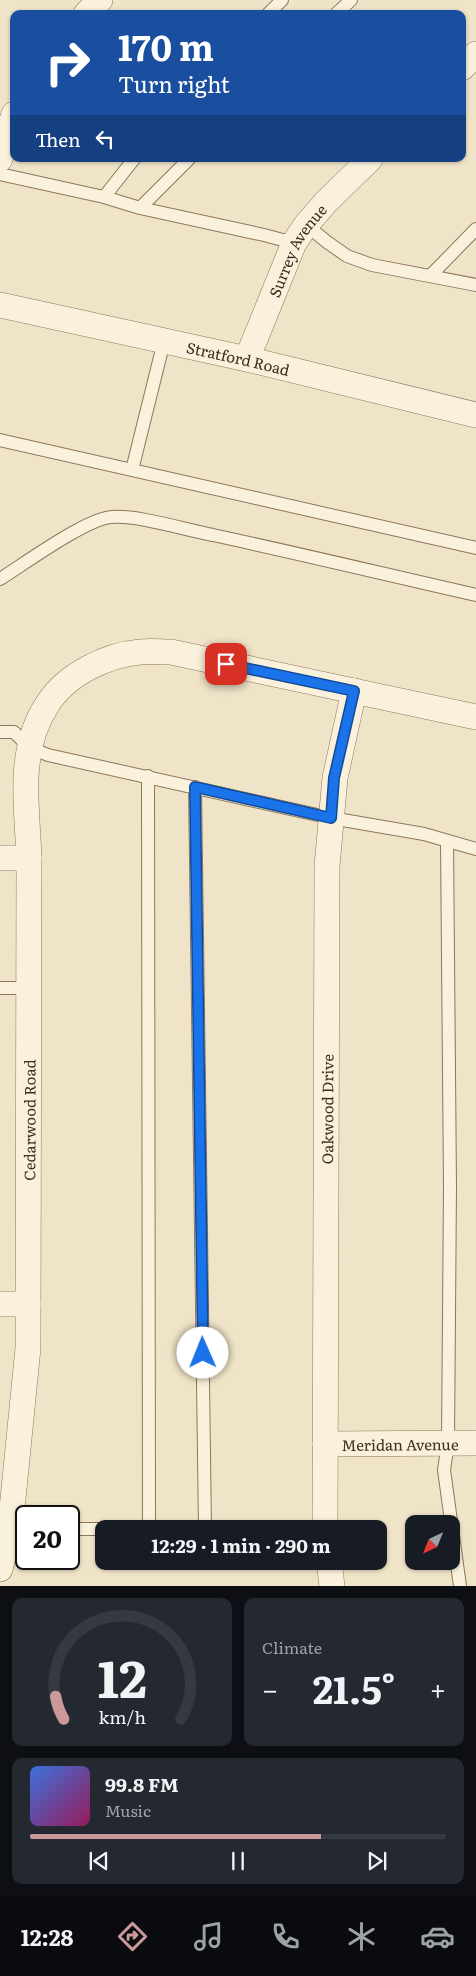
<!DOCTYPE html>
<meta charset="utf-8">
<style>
body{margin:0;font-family:Literata,serif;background:#242831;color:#f1f3f6;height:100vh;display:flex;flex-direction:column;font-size:19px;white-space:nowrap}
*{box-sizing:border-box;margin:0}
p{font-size:16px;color:#9ea1a6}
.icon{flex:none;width:28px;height:28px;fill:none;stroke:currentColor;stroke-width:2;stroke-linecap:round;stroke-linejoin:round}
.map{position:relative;height:1586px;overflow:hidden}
.sheet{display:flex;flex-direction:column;gap:12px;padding:12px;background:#0d0f14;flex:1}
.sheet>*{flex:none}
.banner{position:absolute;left:10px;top:10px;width:456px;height:152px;border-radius:10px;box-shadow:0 1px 4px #0004;background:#1a4fa0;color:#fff;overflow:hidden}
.needle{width:32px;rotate:223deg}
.fabs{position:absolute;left:405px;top:1515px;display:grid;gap:10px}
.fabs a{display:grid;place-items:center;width:55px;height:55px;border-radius:10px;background:#171b24;box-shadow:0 1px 4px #0004;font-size:25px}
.speed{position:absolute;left:15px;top:1505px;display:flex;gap:10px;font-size:25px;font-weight:700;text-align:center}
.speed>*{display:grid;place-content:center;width:65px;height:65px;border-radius:50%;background:#171b24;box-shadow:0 1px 4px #0004;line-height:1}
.speed .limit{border:2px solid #111;border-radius:8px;background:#fff;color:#111}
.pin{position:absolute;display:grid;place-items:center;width:42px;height:42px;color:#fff;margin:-21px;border-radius:10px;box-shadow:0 2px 8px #0006}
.me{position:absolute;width:55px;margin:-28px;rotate:359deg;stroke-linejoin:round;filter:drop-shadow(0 0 4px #0008)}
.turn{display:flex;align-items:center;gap:18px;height:105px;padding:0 25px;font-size:22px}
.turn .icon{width:65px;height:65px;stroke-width:2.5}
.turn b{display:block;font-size:35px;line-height:42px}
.then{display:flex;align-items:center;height:48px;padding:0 25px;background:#0003;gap:10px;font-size:19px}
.big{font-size:38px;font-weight:700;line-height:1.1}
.sheet .card{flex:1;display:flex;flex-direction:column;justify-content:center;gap:8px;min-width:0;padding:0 18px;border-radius:10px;background:#242831}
.sheet .dial{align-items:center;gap:0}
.dial svg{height:130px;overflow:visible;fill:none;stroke:#363941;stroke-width:7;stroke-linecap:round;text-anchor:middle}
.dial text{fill:#f1f3f6;stroke:none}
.song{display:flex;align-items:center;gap:15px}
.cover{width:60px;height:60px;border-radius:8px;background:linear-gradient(135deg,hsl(220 70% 55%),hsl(330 70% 35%))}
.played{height:5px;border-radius:2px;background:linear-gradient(90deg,#cc999b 70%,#363941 70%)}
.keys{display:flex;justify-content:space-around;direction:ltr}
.heat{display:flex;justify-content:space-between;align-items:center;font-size:28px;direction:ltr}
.sheet .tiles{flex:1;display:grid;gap:12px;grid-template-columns:1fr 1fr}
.card:last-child{grid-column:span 2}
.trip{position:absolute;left:95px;top:1520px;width:292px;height:50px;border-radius:10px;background:#171b24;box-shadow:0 1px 4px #0004;font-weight:700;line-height:50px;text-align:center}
.menu{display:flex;height:80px;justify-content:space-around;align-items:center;background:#090b0e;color:#9ea1a6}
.menu .icon{width:35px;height:35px}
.menu .active{color:#cc999b}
.menu b{font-size:22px;color:#f1f3f6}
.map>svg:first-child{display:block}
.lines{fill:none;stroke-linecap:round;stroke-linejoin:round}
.service-casing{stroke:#8d765c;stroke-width:14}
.minor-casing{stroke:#8d765c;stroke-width:26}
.service{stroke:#faf1dc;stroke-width:12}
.minor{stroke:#faf1dc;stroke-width:25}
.route-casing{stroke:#114b97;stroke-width:12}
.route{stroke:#1a73e8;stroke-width:9}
.labels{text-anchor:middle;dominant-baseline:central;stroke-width:5;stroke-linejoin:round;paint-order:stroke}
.street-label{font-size:15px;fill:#3d2e20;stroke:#f7eed8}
</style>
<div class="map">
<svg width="476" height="1586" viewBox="0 0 476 1586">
<rect width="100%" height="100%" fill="#f0e4c8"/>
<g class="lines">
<g class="service-casing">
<path id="service" d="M268,14L282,0
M336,14L351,0
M0,174L104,197L140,208L264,235L294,243
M104,197L134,159
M140,208L189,159
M306,225L327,242L347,256L372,265L476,285
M431,275L476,229
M0,440L476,548
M132,470L164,341
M0,579C24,564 87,518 112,517C139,515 186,530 213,535C301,554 388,575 476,595
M0,732H14L30,748L48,755L331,818L424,834L476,849
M148,776L149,1529
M195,787L205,1529
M447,841L450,1186L448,1443L444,1470L460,1586
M0,988H30
M69,1529H104
M302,1529H325"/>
</g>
<g class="minor-casing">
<g id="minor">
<path d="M86,14L100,0"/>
<path d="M462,68L476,54"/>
<path d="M0,159L14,114"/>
<path id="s1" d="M0,305L247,359L476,415"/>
<path id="s2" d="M247,359L294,243L306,225L326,202L370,159"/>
<path d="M0,858H29"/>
<path d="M0,1304H28"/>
<path id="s3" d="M325,1444L476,1443"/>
<path id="s4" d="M325,1529L327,866L335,778L354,691"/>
<path d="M329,1561L332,1586"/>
<path id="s5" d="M0,1569L10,1529L28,1348L29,858C28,832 25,804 26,778C27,754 33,726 47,705C65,675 106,655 140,652C150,651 161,652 171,652L476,717"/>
</g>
</g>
<use href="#service" class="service"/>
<use href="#minor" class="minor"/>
</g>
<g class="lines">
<g class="route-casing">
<path id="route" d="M203,1353L195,787L331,818L334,778L354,691L226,664"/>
</g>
<use href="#route" class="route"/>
</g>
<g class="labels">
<g class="street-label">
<text stroke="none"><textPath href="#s2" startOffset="120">Surrey Avenue</textPath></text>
<text stroke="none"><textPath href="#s1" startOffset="244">Stratford Road</textPath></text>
<text stroke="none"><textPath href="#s4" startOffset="420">Oakwood Drive</textPath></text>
<text stroke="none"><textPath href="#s5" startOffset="451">Cedarwood Road</textPath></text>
<text stroke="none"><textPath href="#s3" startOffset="75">Meridan Avenue</textPath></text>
</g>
</g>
</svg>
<div class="fabs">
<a><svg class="needle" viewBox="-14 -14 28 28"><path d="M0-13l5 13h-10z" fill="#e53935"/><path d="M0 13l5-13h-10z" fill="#9ea1a6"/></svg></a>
</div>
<div class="speed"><div class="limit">20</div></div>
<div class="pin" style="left:226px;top:664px;background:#d93025"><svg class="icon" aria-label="arrive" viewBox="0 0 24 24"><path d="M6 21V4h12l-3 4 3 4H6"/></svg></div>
<svg class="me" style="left:203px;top:1353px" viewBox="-20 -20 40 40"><circle r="19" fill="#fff"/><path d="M0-13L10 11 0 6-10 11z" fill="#1a73e8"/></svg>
<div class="trip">12:29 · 1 min · 290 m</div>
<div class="banner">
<div class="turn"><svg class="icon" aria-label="right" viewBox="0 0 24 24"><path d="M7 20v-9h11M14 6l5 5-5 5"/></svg><div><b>170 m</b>Turn right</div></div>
<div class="then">Then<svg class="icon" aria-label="left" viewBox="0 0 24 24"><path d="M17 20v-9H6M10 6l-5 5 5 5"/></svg></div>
</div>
</div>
<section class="sheet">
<div class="tiles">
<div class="card dial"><svg viewBox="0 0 100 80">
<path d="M14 69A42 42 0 1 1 86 69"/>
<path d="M14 69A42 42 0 0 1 9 55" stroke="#cc999b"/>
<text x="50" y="56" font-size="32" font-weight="700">12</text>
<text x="50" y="72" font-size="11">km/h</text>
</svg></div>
<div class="card"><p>Climate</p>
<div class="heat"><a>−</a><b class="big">21.5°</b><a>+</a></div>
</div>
<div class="card">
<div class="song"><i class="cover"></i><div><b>99.8 FM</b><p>Music</p></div></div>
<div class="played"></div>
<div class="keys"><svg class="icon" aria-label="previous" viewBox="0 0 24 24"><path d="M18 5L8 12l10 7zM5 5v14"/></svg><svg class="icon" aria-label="pause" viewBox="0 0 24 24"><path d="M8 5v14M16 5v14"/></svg><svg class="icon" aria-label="next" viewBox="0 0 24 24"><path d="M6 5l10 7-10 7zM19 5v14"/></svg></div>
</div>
</div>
</section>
<nav class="menu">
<b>12:28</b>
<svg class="icon active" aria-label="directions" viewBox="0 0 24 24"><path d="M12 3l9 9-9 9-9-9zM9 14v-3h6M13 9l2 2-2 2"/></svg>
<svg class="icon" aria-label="music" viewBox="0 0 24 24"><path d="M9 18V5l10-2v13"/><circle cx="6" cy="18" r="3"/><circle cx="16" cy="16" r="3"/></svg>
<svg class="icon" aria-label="phone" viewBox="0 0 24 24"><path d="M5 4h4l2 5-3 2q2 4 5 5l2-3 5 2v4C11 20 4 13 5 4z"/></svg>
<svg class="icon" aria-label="climate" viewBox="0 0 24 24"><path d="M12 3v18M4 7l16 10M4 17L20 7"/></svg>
<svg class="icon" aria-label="car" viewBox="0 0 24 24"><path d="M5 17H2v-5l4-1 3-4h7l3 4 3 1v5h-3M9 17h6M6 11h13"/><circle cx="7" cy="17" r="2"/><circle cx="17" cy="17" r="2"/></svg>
</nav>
